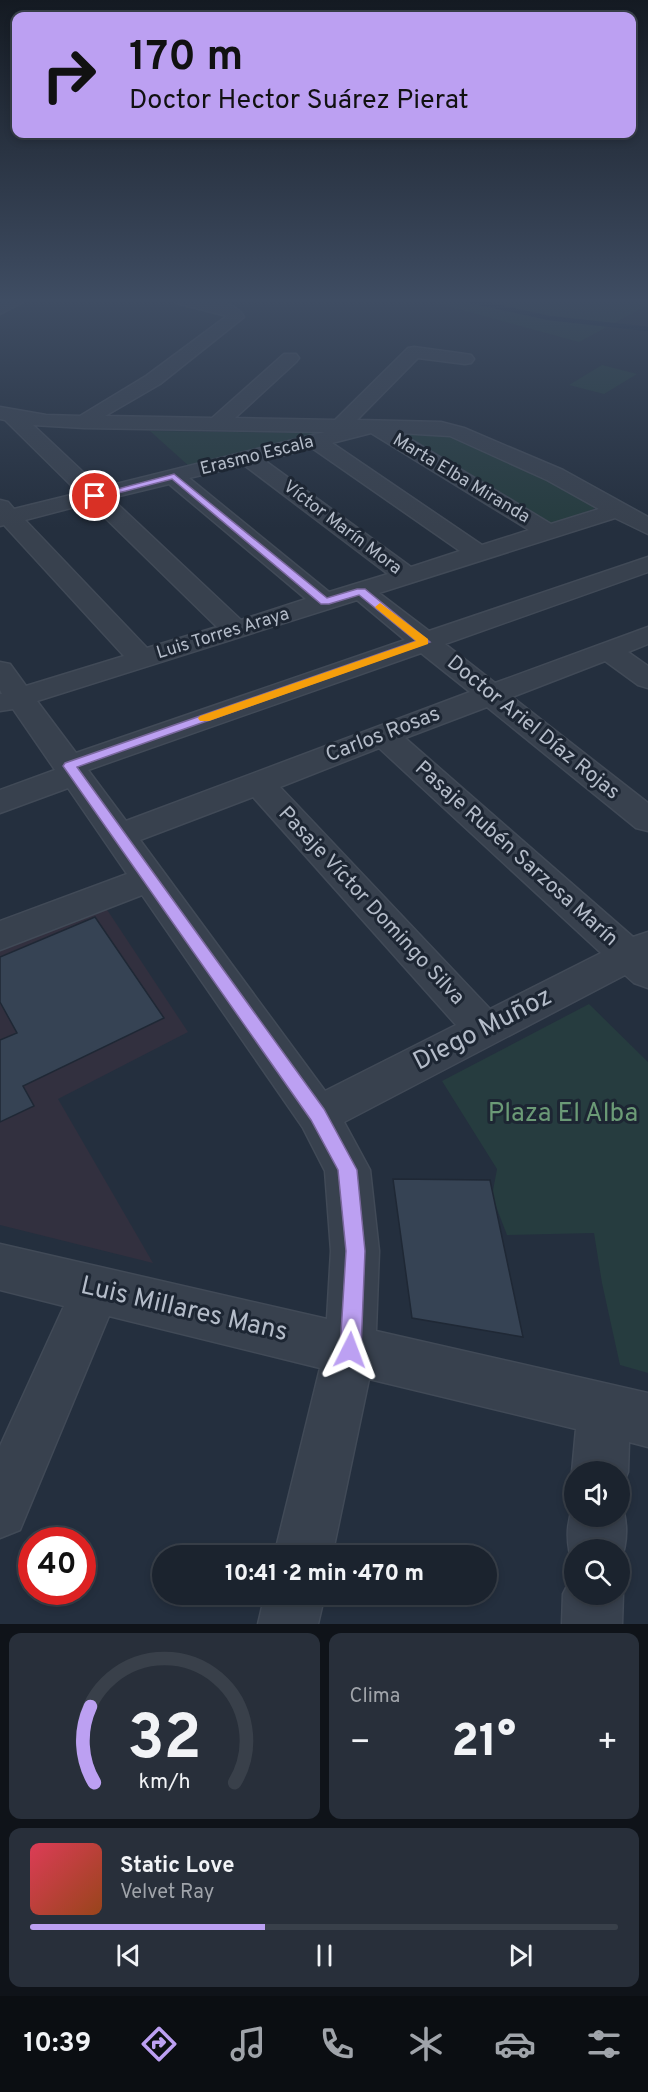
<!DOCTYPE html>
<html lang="es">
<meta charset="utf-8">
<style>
body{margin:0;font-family:Overpass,sans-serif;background:#282f3a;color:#f1f3f6;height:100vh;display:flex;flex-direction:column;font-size:22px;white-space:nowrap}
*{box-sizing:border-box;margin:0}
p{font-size:20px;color:#a0a4aa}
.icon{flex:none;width:33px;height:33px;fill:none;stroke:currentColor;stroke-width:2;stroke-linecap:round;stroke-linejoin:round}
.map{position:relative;height:1624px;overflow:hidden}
.side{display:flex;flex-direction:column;gap:9px;padding:9px;background:#0f1319;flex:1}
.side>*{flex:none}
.banner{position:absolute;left:12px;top:12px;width:624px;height:126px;border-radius:12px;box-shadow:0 3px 9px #0003,0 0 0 2px #39404a;background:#bca0f2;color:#111;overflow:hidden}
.tools{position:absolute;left:564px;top:1461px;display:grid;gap:12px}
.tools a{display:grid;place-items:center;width:66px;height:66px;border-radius:50%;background:#1b232e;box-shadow:0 3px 9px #0003,0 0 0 2px #39404a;font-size:30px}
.speed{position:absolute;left:18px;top:1527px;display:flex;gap:12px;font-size:30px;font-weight:700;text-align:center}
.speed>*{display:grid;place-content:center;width:78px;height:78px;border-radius:50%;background:#1b232e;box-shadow:0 3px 9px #0003,0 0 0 2px #39404a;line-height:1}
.speed .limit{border:9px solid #d22;background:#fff;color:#111}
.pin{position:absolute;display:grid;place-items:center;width:51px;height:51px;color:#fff;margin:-26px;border:3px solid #fff;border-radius:50%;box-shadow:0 2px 6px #0007}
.me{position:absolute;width:66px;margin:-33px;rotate:3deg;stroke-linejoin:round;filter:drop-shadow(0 0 4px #0008)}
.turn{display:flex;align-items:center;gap:21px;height:126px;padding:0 18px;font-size:27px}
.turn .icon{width:78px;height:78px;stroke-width:2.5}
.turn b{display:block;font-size:42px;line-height:51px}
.big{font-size:45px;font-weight:800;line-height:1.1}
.side .card{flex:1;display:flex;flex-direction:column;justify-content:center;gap:9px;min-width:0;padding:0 21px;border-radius:12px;background:#282f3a}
.side .dial{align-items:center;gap:0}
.dial svg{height:156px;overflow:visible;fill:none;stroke:#39404a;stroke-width:7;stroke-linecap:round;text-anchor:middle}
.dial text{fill:#f1f3f6;stroke:none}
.song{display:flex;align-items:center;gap:18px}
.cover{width:72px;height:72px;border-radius:9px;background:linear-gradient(135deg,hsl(350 70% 55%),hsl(20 70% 35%))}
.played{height:6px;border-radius:3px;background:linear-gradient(90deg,#bca0f2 40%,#39404a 40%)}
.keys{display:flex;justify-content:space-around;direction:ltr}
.heat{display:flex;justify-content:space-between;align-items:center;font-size:33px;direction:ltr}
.side .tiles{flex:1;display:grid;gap:9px;grid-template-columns:1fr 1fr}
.card:last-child{grid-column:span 2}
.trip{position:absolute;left:152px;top:1545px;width:345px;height:60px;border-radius:30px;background:#1b232e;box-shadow:0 3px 9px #0003,0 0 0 2px #39404a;font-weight:800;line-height:60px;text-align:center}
.tab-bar{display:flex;height:96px;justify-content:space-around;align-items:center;background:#0b0e12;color:#a0a4aa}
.tab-bar .icon{width:42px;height:42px}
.tab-bar .selected{color:#bca0f2}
.tab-bar b{font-size:27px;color:#f1f3f6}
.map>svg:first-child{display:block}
.medical{fill:#32303f}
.green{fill:#263c3f}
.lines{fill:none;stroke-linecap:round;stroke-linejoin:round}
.stream{stroke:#17263c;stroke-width:4.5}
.building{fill:#364354;stroke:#1f2835;stroke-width:1.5}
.minor-casing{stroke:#414a57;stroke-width:3}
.minor{fill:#38414e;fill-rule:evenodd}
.route{fill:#bca0f2;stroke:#7a689d;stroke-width:1.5}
.slow{fill:#f59e0b}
.labels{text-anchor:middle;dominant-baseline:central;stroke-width:6;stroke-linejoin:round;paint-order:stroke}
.far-street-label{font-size:18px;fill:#b4bcc9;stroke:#1d2633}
.street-label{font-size:21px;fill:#b4bcc9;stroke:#1d2633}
.near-street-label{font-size:26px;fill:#b4bcc9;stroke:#1d2633}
.near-park-label{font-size:26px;fill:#6b9a76;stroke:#1d2633}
</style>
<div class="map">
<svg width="648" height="1624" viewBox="0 0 648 1624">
<rect width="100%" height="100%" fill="#242f3e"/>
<path class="medical" d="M94,890L188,1032L58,1099L153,1263L0,1225V926Z"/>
<path class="green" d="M425,300H648V305L579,342Z
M602,365L637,374L604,394L569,385Z
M393,430L446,435L461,440L550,479L594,505V509L547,526Z
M150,431L315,433V435L190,467Z
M589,1004L648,1062V1373L620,1365L602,1283L594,1233L507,1235L492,1196L497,1169L442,1081Z"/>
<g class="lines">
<path class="stream" d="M467,300L549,318L648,329"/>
</g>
<path class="building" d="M95,917L164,1018L23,1086L34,1106L0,1122V1040L17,1033L0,1002V957Z
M393,1179L490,1180L523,1337L412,1318Z"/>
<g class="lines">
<g class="minor-casing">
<path id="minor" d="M5,300H27L0,314V303Z
M174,300C194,300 235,297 244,317L160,384L105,416L212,418L284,354H296L299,358L296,362L235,418L335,420L408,348L414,347L465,354L471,355L474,359L471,363L465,364L418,358L357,420L441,422L464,428L563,470L648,517V534L615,518L379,593L429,631L648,557V572L445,644L495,683L648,627V644L628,652L648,666V688L638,685L605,661L512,697L648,803V831L636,828L487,707L405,738L633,937L648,932V988L634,983L625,975L344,1122L370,1170L379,1251L376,1331L648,1393V1447L629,1442L628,1472L620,1491V1472H574V1477L572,1472L576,1429L369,1379L332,1556H274L320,1368L109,1316L20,1530L0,1538V1446L64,1306L0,1290V1244L327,1319L331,1251L325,1171L303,1128L142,895L0,950V921L127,874L68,788L0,813V790L55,770L13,709L0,711V694H2L0,690V662L10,664L26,686L124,656L4,525L0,526V500L8,502L14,509L79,493L5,420L0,419V407L46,415L80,416L146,376L227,316L176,303ZM33,425L84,428L325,432L100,488ZM371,433L529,530L482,545L332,443ZM400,433L450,436L547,480L599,509L551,524ZM312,448L460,551L411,567L264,460ZM244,465L388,574L329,592L189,478ZM169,484L306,599L241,620L111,498ZM90,503L217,627L147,648L25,520ZM357,600L405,640L76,753L37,701ZM421,653L470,692L126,821L88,770ZM379,748L601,953L490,1009L280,787ZM253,797L456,1025L325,1091L140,840Z
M620,1500C628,1520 628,1542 620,1563V1550H574V1568C566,1546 565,1526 574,1504V1516H620Z
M574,1572V1594H620V1586L623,1594L622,1624H562L563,1594Z
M265,1594H325L318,1624H258Z"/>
</g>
<use href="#minor" class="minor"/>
</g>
<linearGradient id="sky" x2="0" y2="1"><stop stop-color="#141a22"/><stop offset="0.57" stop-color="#3f4d63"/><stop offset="1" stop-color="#3f4d63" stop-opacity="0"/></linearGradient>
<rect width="648" height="528" fill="url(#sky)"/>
<path class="route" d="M174,474L327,598L357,589H365L430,642L77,767L324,1109L357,1170L365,1251L361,1350L358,1358L350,1361L343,1358L340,1350L346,1251L338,1170L311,1120L63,766L65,763L416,641L359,595L329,604H321L172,479L95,499L91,496Z"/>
<path class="slow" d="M380,603L428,639V644L209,721H200L198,718L200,716L416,641L377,609L375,607Z"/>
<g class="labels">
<g class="far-street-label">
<text transform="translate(257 456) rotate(-14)">Erasmo Escala</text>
<text transform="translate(461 479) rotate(31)">Marta Elba Miranda</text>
<text transform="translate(342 528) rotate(37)">Víctor Marín Mora</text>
<text transform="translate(223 634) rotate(-17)">Luis Torres Araya</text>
</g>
<g class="street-label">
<text transform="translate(533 728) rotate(39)">Doctor Ariel Díaz Rojas</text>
<text transform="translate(383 735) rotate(-21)">Carlos Rosas</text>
<text transform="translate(516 854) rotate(42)">Pasaje Rubén Sarzosa Marín</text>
<text transform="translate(371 906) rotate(47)">Pasaje Víctor Domingo Silva</text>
</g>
<g class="near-street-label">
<text transform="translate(483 1030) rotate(-27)">Diego Muñoz</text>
<text transform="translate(184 1310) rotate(13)">Luis Millares Mans</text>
</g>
<g class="near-park-label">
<text x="563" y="1114">Plaza El Alba</text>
</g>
</g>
</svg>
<div class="tools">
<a><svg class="icon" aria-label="sound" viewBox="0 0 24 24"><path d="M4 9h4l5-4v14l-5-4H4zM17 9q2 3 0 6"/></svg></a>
<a><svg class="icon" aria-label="search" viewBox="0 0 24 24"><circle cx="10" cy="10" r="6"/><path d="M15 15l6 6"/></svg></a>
</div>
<div class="speed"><div class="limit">40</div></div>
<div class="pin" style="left:95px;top:496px;background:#d93025"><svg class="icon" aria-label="arrive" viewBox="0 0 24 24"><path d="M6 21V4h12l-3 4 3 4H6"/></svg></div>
<svg class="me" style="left:350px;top:1350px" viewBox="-20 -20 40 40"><path d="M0-17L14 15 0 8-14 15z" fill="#bca0f2" stroke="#fff" stroke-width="4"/></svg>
<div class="trip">10:41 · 2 min · 470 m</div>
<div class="banner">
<div class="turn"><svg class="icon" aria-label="right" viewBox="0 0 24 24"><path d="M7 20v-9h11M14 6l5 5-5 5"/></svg><div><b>170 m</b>Doctor Hector Suárez Pierat</div></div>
</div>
</div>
<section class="side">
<div class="tiles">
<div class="card dial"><svg viewBox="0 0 100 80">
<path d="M14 69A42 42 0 1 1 86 69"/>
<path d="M14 69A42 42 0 0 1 12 30" stroke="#bca0f2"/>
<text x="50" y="56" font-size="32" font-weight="700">32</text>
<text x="50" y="72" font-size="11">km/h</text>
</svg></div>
<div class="card"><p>Clima</p>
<div class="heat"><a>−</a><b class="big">21°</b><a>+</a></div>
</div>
<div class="card">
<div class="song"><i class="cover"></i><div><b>Static Love</b><p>Velvet Ray</p></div></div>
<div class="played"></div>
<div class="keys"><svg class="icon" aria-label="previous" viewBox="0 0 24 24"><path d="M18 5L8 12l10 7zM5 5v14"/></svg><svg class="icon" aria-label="pause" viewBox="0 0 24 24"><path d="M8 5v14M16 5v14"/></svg><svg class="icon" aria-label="next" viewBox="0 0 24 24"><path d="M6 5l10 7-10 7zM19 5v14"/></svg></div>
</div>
</div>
</section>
<nav class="tab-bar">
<b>10:39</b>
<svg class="icon selected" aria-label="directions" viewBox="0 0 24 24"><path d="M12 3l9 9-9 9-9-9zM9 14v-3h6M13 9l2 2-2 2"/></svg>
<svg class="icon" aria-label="music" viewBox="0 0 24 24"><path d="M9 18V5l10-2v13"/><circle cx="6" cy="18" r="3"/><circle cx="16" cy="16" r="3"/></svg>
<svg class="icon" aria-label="phone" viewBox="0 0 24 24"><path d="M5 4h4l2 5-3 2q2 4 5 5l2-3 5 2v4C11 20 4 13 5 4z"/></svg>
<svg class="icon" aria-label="climate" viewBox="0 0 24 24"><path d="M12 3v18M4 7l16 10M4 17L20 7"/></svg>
<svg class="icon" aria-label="car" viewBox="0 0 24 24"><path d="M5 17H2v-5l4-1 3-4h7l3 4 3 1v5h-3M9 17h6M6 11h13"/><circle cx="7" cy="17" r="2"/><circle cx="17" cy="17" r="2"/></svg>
<svg class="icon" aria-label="filters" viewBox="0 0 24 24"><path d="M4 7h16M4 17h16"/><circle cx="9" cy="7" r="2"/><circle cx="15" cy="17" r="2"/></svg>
</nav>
